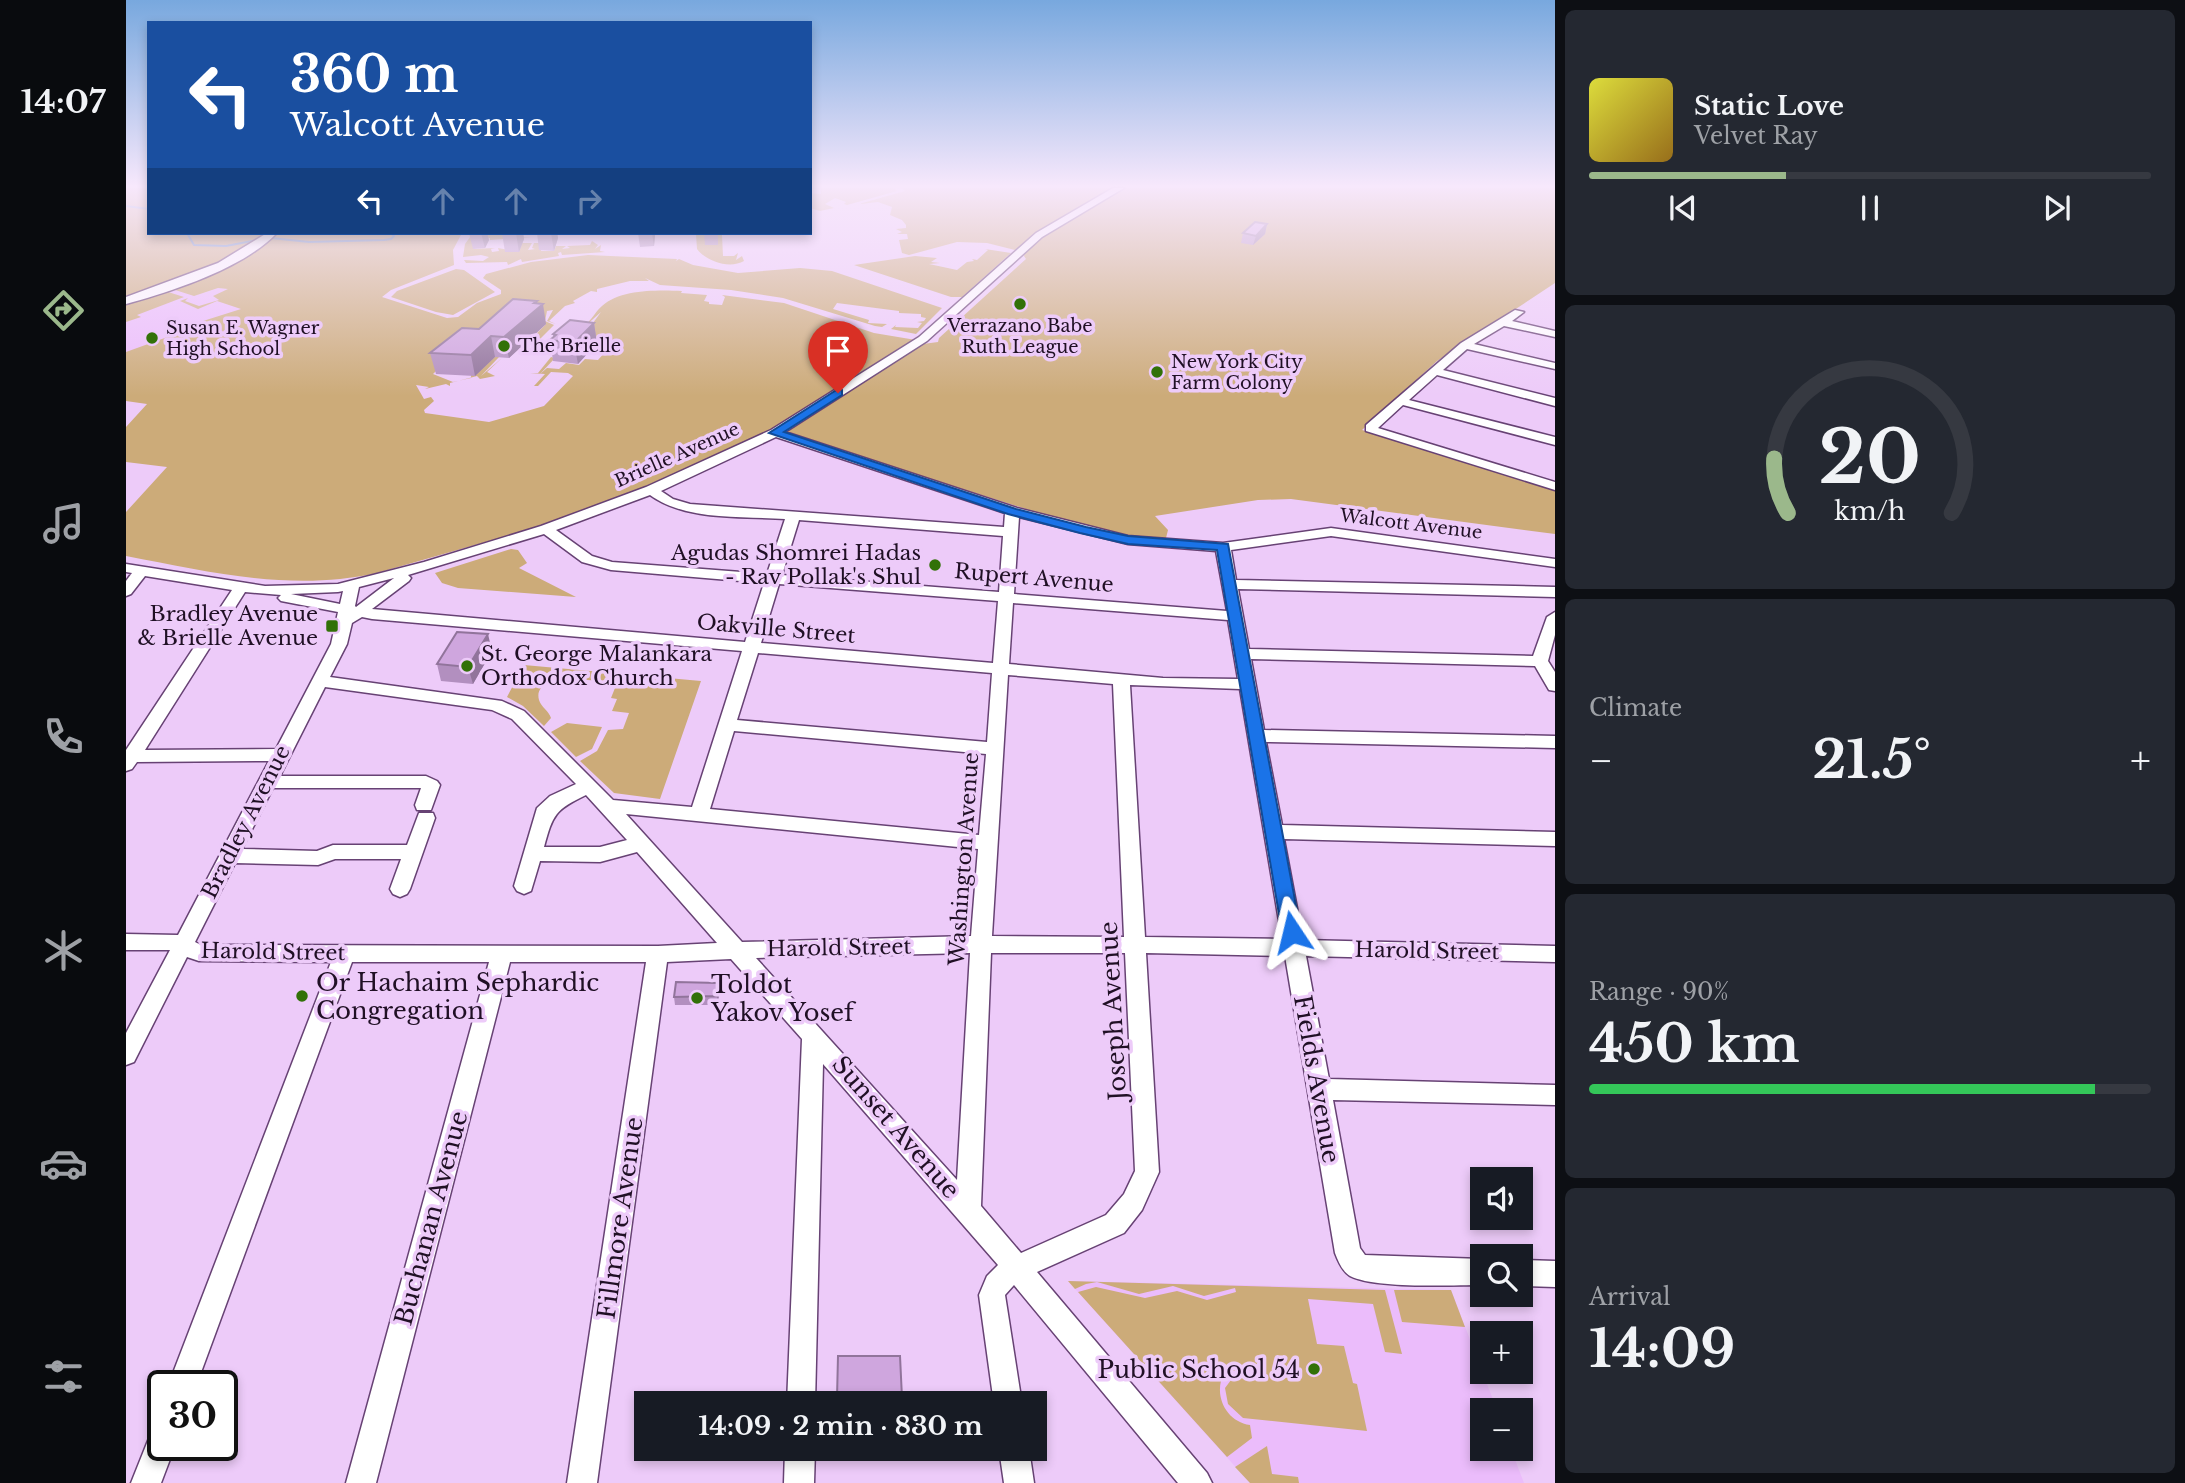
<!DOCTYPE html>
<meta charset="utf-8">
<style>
body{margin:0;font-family:"Libre Baskerville",serif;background:#242831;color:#f1f3f6;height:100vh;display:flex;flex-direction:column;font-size:26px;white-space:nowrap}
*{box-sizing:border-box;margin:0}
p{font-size:23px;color:#9ea1a6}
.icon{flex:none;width:38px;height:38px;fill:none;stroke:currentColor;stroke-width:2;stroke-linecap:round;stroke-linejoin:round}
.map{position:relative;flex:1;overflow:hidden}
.side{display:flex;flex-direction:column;gap:10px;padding:10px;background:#0d0f14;width:630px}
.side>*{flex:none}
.banner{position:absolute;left:21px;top:21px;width:665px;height:214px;border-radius:0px;box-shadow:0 4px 10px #0003;background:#1a4fa0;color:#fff;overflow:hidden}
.buttons{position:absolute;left:1344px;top:1167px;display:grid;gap:14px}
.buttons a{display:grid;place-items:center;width:63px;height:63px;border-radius:0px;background:#171b24;box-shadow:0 4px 10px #0003;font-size:35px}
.speed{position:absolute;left:21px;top:1370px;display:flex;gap:14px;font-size:35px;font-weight:700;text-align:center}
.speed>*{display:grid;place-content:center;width:91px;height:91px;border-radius:50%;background:#171b24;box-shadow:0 4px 10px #0003;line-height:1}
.speed .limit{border:4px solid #111;border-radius:10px;background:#fff;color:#111}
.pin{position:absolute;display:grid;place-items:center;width:60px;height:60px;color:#fff;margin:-72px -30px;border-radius:50% 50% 50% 0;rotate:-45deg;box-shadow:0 0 7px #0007}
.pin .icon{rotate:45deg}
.me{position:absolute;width:77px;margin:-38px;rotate:350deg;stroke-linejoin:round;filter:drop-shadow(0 0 5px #0008)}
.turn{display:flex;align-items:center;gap:24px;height:147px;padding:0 28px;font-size:32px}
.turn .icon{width:91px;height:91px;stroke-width:2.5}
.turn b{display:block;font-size:49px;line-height:60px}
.lanes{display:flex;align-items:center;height:66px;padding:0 28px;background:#0003;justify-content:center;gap:35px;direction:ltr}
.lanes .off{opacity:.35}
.big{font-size:52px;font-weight:700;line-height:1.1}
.side .widget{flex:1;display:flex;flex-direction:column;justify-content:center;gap:10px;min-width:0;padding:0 24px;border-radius:10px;background:#242831}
.side .dial{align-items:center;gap:0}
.dial svg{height:182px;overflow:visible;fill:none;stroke:#363941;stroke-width:7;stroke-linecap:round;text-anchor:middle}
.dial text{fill:#f1f3f6;stroke:none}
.song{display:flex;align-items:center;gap:21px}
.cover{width:84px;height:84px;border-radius:10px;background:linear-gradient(135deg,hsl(60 70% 55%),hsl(40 70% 35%))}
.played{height:7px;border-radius:4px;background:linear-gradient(90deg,#9bb88b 35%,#363941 35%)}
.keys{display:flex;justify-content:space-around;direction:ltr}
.heat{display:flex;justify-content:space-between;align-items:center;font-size:38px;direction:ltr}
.charge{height:10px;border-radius:5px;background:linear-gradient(90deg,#34c759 90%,#363941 0)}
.trip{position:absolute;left:508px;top:1391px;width:413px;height:70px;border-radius:0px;background:#171b24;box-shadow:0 4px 10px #0003;font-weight:700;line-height:70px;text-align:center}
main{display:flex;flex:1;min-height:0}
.tab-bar{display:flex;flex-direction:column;width:126px;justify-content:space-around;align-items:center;background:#090b0e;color:#9ea1a6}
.tab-bar .icon{width:49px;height:49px}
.tab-bar .on{color:#9bb88b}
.tab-bar b{font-size:32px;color:#f1f3f6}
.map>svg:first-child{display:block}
.built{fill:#ebbcfb}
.green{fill:#ccab79}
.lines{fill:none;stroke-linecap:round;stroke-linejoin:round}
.stream{stroke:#7097cf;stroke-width:2}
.minor-casing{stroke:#674274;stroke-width:3}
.minor{fill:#fff;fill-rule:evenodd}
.wall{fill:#b28fbf}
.shaded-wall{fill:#91749b}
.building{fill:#cfa6de;stroke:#91749b;stroke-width:2}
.route{fill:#1a73e8;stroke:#114b97;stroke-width:2}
.poi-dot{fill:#327108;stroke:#edcbf9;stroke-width:2.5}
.labels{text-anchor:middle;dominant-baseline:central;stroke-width:7;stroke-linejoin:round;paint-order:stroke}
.far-poi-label{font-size:18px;fill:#201025;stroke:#edcbf9;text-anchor:start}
.far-street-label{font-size:18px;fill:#201025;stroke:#edcbf9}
.poi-label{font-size:21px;fill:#201025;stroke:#edcbf9;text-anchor:end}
.street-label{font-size:21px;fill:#201025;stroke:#edcbf9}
.near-poi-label{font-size:24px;fill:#201025;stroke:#edcbf9;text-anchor:start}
.near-street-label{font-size:24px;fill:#201025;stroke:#edcbf9}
</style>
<main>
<nav class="tab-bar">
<b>14:07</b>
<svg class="icon on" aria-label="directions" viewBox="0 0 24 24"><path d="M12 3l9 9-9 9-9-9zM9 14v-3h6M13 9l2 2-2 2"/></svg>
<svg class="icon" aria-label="music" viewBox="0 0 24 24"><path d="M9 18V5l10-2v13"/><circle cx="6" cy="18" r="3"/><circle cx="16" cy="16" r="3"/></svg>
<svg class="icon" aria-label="phone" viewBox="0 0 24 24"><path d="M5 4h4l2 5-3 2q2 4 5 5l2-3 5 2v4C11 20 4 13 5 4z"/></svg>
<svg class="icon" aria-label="climate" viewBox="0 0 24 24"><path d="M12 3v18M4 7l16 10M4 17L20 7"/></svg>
<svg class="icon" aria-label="car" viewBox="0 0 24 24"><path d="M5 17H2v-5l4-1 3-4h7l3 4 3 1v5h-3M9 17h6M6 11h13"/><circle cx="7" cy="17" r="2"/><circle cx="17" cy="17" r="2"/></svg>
<svg class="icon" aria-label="filters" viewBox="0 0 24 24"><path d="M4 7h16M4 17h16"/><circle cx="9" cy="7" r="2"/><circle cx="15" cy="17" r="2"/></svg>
</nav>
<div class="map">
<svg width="1429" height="1483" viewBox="0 0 1429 1483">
<rect width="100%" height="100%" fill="#edcbf9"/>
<path class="built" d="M53,286L78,293L92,288L111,290L134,306L0,383V305Z
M942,1281L1325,1290L1371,1410H1356V1449H1385L1398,1483H1124Z"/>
<path class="green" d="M0,188H23V233H142C103,268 49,281 0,299Z
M695,188H767L771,191L721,205L718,204L720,202L709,198L699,204L708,208L694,211L684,208V193L695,194Z
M776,188H990L917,228L889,250L861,243L831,242L783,255L776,253L773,240L782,239L781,234H771L776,232L770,229L780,228V225L776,220L764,215L766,207L752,202L733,204L779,191Z
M998,188H1429V283L1311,361L1236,430L1429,489V534L1165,499L1132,500L1029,516L1042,530L1040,538L1010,537L938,521L662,434V431L783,353L797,344L812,342L813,338L900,259L898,256C904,235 977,200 998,188Z
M150,233H336L327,250L328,265L265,290L256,297L321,318L332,317L351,303L375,294V290L357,278L360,274L405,262L462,255L551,259L550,261L553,259L567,265L612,273L674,268L706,271L816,308L790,334L765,329L770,325L769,327L792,328L796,323L791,322L798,321L800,318L795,317V314L773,313V311L711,303L707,309L743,320L742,323L761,324L756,327L749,326L657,298L605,290L534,285L519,278L523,281H504L471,289V292L465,291L447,301L449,303L439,306L423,321L430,324L421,321L427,310L421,311L419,321L428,325L408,345L401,343L420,324L312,369L307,374L327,382L345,378V375L369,357H373L355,376L376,358L361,372L369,376L354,379L351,376L324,383V386L320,384L299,389L303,387L290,385L298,399L305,397L308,401L298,410L299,413L363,422L418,406L447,376L442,373L425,372L412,386H408L419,374L404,373H412L425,357L429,358L414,374L421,368L433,369L440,363L453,365L459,359L472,360L480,351L477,350L479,348L474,343L453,342L475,312L457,328C466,319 471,310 476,306C495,289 532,290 556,291L555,293L581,295L578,301L583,302V304L596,305L599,297L596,295L658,303L748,333L790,340L645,431L531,482L423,524L251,573C166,592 84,572 0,556V512L41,467L0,462V427L21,404L0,401V352L80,323L77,321L115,309L91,301L72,309L54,301L62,298L59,301L73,306L93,300L87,296L102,289L92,288L68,296L46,289L49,285L113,262Z
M347,233H391L395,237H405L364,240V238L353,240L347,249L369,248L365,249L366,252L373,251L372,248L393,252L396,243H406L402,250L409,249L406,248L408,243H417L415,251H428L430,246H440L436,249L444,248L441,246L464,245L466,241L472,245L469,249L475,245L474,251L479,252L436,255L435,252L432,253L433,256L396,262L395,259L382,265L381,262L340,263L338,260L357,261L363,257L355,255L337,257L339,244Z
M570,234H584L591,245L592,234H617L596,235L597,256H608L612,253L610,260L616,256L618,261C604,269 581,262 571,249Z
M859,249L885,253L836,297H825L728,265L789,256L811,258L805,262L814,263L803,264L831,270L841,262L848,261L846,259L851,260L862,250Z
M330,269L338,270L369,292L327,315L310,312L265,297L271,291Z
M39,291L58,297L11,315L15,317L0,322V305Z
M385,549L392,550L401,563L393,568L450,597L332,588L316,583L309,573Z
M398,665L575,681L534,799L488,793L454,761L471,751L482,730L497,729L503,713L486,711L491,699L485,698L491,683C476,681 405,670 413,700C415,707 423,711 425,718L418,726L397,706L381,697Z
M441,723L476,727L466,749L450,757L425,732Z
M942,1281L1259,1290L1276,1354L1259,1352L1247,1304L1182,1299L1191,1344L1218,1346L1227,1383L1231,1384L1241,1431L1117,1418L1102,1404L1099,1388L1108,1376L1128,1374L1127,1370L1104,1371L1095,1381C1090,1401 1103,1422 1124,1425L1126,1438L1101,1457L952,1292L970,1287L1019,1298L1051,1291L1081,1300L1110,1292L1109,1288L1078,1296L1047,1286L1013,1294L971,1282L960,1284L949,1289Z
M1268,1290H1325L1339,1327L1276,1322Z
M1141,1446L1146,1474L1172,1477L1173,1483H1124L1109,1467Z"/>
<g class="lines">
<path class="stream" d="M0,206L23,209
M61,233L68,245L100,246L131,240
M145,238L183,242L258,240L265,239L268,236L265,233"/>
<g class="minor-casing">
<path id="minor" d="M987,188H998L916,237L801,341L659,432L891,508L1002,536L1097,543L1205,528L1429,559V567L1205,536L1105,550L1110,580L1429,587V597L1112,589L1123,649L1407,656L1421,617L1429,612V635L1422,661L1429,672V691L1423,690L1409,666L1125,659L1138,730L1429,736V748L1140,742L1156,825L1429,832V846L1158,839L1177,940L1429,946V962L1180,956L1203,1079L1429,1085V1105L1207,1100L1234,1248L1239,1255L1356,1259V1285C1326,1285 1249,1289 1224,1276C1216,1271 1212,1261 1209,1253L1159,956L1020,953L1033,1172L1016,1210L998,1233L911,1272L1081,1473L1086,1483H1052L888,1285L879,1295L896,1404H868L853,1295L861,1276L872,1265L697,1064L689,1404H661L676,1039L605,959L541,962L471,1483H441L520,962H384L250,1483H220L363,962H226L70,1386H42L205,962L73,961L61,957L8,1062L0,1065V1033L44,950H0V934L52,935L143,761L11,762L6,769L0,771V750L106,590L19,576L5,594L0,596V581L6,573L0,572V564L139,586L212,584L298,562L415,526L520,487L645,430L793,337L910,233ZM650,437L879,513L878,527L564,504L547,499L535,491ZM524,495C560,521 615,516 659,519L641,574L486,562L466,556L430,530ZM893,517L1002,544L1090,551L1101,611L888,594ZM673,520L877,536L873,592L656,575ZM418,534L456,562L485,570L638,583L619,642L246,609L283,581L285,578L282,575ZM268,578L230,607L229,606L233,587ZM653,584L872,601L867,663L635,643ZM217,591L214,604L165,594L212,592ZM119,592L155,595L152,598L155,601L212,612L205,644L150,749L19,750ZM887,603L1102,620L1112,679L1037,678L883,664ZM236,617L246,619L616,651L566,807L487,800L398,711L376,701L204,677L221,644L226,623ZM632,653L866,673L861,742L611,720ZM882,675L987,684L998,937L866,936ZM1004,685L1114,689L1156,939L1019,937ZM199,687L366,710L386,719L450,784L424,796L411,808L388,886L391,891L398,894L405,891L414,861L474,862L511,852L591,943L532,946L75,945L69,942L109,863L192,865L209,859H275L264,889L267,894L274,897L281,894L284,889L309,818L307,813H293L281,845H207L191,851L116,849L147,788H295L289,805L291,810H305L314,785L311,781L300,776H154ZM608,731L860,754L853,835L584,809ZM460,795L501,840L474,847H418C427,814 429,810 460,795ZM500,814L852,849L845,936L616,942ZM844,953L831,1180L630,958ZM865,953H999L1009,1171L998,1194L980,1215L895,1253L855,1206Z
M141,233H151C116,269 47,291 0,304V297L92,263Z
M1389,310L1398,312L1386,321L1429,331V337L1378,326L1348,344L1429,363V369L1341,349L1317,370L1429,398V406L1311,375L1283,400L1429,437V445L1277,405L1252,428L1429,482V490L1240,431V425L1335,343Z
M1395,1260L1429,1261V1287L1395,1286Z
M37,1424V1446H49L35,1483H5L27,1428Z
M659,1449H689L688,1483H658Z
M873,1449H903L908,1483H878Z"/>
</g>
<use href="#minor" class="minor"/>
</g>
<path class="wall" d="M1141,224L1139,234L1127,245L1115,243L1117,233Z
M343,233H361L363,240L359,248L347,249Z
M376,233H397L398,239L393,252H379Z
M411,233H431L432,238L428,251L413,250Z
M512,233H529L528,246L514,247Z
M578,233H592V245H579Z
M411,304L420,324L383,358L369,357L349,376L310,374L304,353Z
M468,323L471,343L452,364L427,361L424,340L427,337V334Z
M366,651L347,684L315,681L311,664Z
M592,983L593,992L592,1005H549L548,997Z
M712,1356L776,1398L775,1404H711Z"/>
<path class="shaded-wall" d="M1141,224L1139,234L1127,245L1130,236Z
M355,233H361L363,240L359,248Z
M390,233H397L398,239L393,252Z
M425,233H431L432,238L428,251Z
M526,233H529V236L528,246Z
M411,301L412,308L417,304L420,324L383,358L378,337Z
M468,323L471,343L452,364L448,343Z
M365,336L369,357L349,376L345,355Z
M362,634L366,651L347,684L342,667Z
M592,983L593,992L592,1005L591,996Z"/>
<path class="building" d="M1129,222L1141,224L1130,236L1117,233Z
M387,299L411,301L408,303L417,304L378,337L365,336L345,355L304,353L336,328L353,329Z
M444,320L468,323L448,343L424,340L430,335L427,334Z
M331,632L362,634L342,667L311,664Z
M550,982L592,983L591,996L548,997Z
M712,1356H774L776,1398H711Z"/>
<linearGradient id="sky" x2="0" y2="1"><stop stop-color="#78a8de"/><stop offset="0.47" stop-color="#f7e8fc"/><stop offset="1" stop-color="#f7e8fc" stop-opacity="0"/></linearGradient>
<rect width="1429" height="396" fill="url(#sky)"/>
<path class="route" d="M712,389L716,390V395L658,432L890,509L960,527L1002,536L1102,544L1175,932L1172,937L1166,940L1159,937L1156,932L1091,550L1002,544L954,533L882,514L643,433Z"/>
<g class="poi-dot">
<circle cx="894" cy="304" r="7"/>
<circle cx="26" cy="338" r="7"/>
<circle cx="378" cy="346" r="7"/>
<circle cx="1031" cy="372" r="7"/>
<circle cx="809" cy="565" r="7"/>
<rect x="199" y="619" width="14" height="14" rx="3.5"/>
<circle cx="341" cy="666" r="7"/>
<circle cx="176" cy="996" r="7"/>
<circle cx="571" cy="998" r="7"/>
<circle cx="1188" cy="1369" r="7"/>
</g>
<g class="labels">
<g class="far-poi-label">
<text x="894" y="326" text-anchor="middle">Verrazano Babe<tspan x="894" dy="21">Ruth League</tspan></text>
<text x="40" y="328">Susan E. Wagner<tspan x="40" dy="21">High School</tspan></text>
<text x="392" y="346">The Brielle</text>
<text x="1045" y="362">New York City<tspan x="1045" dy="21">Farm Colony</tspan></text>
</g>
<g class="far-street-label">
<text transform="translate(551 455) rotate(-24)">Brielle Avenue</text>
<text transform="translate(1285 524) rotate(7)">Walcott Avenue</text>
</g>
<g class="poi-label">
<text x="795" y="553">Agudas Shomrei Hadas<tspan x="795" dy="24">- Rav Pollak's Shul</tspan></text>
<text x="192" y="614">Bradley Avenue<tspan x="192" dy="24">&amp; Brielle Avenue</tspan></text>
<text x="355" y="654" text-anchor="start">St. George Malankara<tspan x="355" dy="24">Orthodox Church</tspan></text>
</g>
<g class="street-label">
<text transform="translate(908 578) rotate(5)">Rupert Avenue</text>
<text transform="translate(650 629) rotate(5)">Oakville Street</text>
<text transform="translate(120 822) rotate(-63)">Bradley Avenue</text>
<text transform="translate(838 859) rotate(-86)">Washington Avenue</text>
<text transform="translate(713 948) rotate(-1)">Harold Street</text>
<text transform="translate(1301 951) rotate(1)">Harold Street</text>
<text transform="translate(147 952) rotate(1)">Harold Street</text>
</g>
<g class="near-poi-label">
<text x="190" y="982">Or Hachaim Sephardic<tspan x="190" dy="28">Congregation</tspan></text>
<text x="585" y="984">Toldot<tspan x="585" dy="28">Yakov Yosef</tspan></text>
<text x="1174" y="1369" text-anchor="end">Public School 54</text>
</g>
<g class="near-street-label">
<text transform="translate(987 1011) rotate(-93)">Joseph Avenue</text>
<text transform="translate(1191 1079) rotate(80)">Fields Avenue</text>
<text transform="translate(770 1127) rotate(49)">Sunset Avenue</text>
<text transform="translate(305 1218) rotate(-75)">Buchanan Avenue</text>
<text transform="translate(494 1218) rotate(-82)">Fillmore Avenue</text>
</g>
</g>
</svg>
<div class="buttons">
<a><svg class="icon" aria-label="sound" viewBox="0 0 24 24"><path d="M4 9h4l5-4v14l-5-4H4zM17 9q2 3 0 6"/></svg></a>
<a><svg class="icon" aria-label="search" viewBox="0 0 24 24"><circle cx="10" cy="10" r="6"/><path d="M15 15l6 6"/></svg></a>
<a>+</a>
<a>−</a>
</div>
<div class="speed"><div class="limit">30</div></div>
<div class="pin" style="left:712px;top:393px;background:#d93025"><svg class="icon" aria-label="arrive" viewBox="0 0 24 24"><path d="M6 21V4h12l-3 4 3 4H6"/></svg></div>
<svg class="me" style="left:1166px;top:932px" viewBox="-20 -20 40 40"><path d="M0-17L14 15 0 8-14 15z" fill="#1a73e8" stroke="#fff" stroke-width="4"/></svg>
<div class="trip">14:09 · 2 min · 830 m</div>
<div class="banner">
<div class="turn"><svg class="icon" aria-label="left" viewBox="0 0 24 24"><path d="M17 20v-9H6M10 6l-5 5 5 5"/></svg><div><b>360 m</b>Walcott Avenue</div></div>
<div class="lanes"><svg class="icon" aria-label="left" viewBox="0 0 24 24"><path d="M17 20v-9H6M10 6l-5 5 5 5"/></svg><svg class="icon off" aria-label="ahead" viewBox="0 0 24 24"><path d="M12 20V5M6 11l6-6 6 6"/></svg><svg class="icon off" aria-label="ahead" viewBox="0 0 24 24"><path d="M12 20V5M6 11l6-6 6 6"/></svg><svg class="icon off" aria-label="right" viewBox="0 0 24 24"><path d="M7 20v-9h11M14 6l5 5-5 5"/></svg></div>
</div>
</div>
<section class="side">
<div class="widget">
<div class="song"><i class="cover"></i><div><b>Static Love</b><p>Velvet Ray</p></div></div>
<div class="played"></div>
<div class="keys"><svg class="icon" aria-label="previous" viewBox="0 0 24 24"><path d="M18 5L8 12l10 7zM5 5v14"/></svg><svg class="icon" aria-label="pause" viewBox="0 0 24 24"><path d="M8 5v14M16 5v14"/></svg><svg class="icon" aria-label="next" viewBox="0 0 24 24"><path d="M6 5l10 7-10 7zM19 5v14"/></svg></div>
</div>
<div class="widget dial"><svg viewBox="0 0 100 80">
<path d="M14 69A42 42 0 1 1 86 69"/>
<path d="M14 69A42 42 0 0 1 8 45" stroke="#9bb88b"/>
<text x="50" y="56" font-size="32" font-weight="700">20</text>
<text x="50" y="72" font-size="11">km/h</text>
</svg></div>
<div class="widget"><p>Climate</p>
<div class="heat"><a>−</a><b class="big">21.5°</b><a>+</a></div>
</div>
<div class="widget"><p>Range · 90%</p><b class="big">450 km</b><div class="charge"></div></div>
<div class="widget"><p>Arrival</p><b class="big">14:09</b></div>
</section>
</main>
